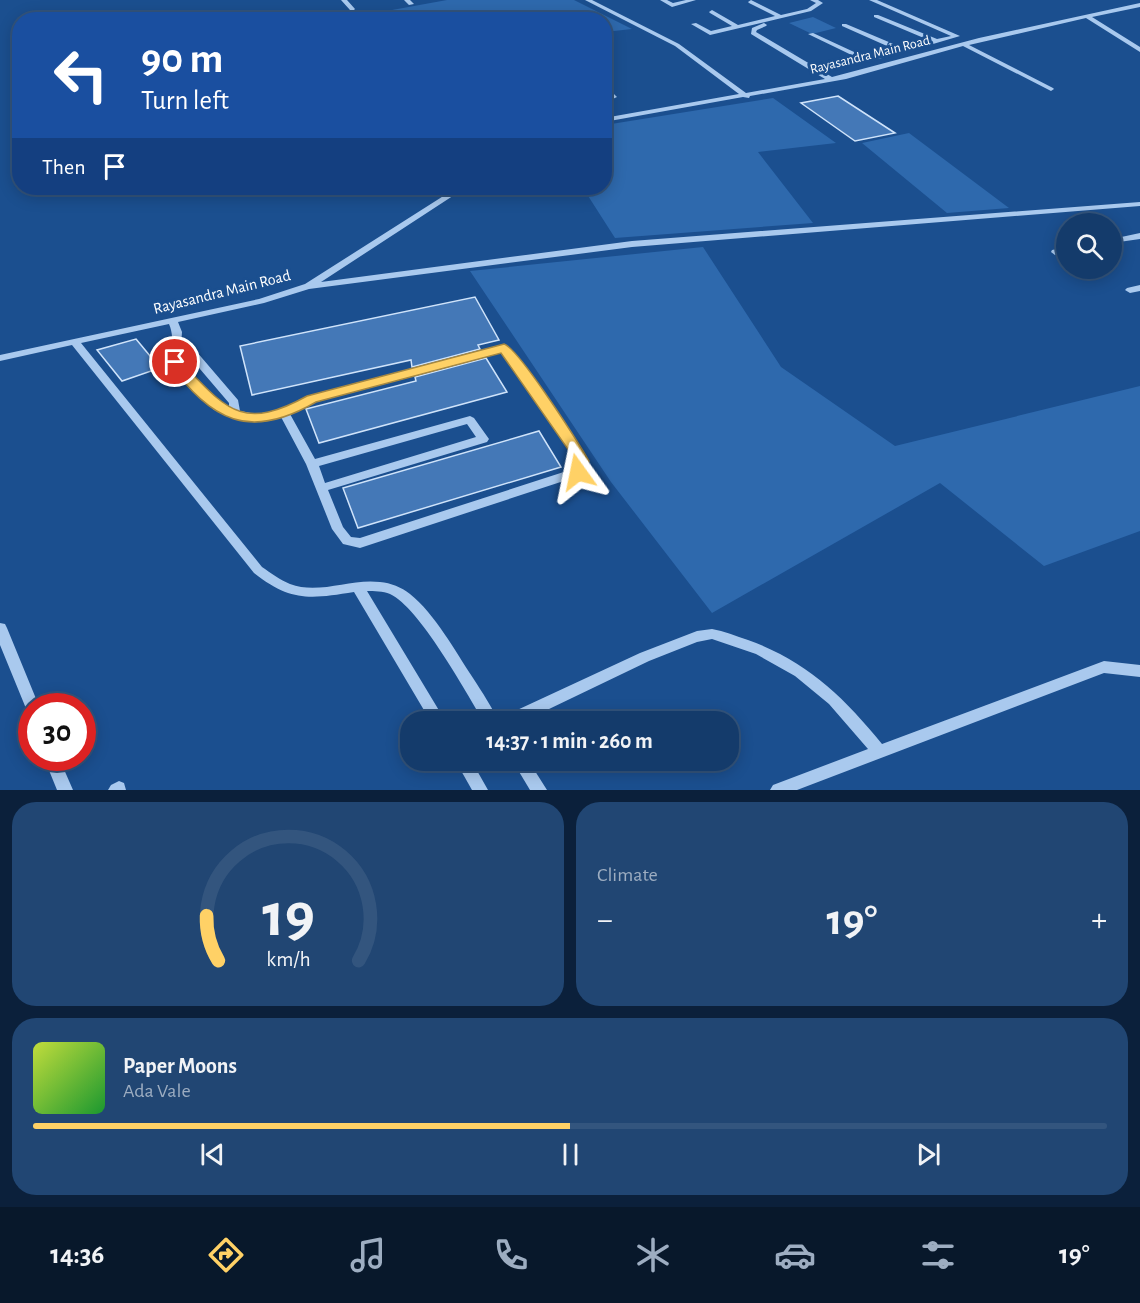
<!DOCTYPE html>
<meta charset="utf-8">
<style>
body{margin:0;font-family:"Alegreya Sans",sans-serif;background:#214673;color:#f1f3f6;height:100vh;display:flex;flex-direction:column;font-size:22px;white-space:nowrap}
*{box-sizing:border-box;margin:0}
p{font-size:20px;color:#9dadc1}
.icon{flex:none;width:33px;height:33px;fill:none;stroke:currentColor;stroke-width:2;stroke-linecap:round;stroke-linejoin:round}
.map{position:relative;height:790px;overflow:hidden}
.side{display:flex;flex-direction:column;gap:12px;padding:12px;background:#0b203b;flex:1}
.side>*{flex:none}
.top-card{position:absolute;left:12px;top:12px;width:600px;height:183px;border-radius:24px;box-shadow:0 3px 15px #0003,0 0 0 2px #33557e;background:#1a4fa0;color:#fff;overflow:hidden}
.buttons{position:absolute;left:1056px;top:213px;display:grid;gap:12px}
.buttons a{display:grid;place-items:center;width:66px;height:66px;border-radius:50%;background:#143b6b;box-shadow:0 3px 15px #0003,0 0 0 2px #33557e;font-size:30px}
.speed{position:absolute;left:18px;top:693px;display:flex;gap:12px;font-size:30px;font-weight:700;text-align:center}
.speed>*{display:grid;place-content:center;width:78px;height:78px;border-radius:50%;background:#143b6b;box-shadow:0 3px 15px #0003,0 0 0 2px #33557e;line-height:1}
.speed .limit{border:9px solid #d22;background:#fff;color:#111}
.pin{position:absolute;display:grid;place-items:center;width:51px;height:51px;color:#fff;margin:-26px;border:3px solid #fff;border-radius:50%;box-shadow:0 2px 6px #0007}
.me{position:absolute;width:66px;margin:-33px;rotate:348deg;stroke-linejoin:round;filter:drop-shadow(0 0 4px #0008)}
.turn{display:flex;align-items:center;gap:21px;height:126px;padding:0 30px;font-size:27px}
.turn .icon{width:78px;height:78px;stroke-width:2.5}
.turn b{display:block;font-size:42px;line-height:51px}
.then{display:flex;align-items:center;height:57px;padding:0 30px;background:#0003;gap:12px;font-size:22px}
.big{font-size:45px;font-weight:600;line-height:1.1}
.side .card{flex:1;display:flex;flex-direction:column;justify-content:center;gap:9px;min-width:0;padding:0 21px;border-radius:24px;background:#214673}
.side .dial{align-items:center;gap:0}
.dial svg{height:156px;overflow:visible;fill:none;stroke:#33557e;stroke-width:7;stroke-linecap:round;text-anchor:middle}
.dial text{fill:#f1f3f6;stroke:none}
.song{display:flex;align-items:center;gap:18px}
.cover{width:72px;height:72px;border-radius:9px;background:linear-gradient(135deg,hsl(70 70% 55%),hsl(130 70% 35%))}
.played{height:6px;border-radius:3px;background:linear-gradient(90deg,#ffd166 50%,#33557e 50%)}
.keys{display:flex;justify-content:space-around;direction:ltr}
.heat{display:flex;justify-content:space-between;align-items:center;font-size:33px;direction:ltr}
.side .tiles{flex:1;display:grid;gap:12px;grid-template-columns:1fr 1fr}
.card:last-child{grid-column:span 2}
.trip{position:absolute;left:400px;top:711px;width:339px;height:60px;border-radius:24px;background:#143b6b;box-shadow:0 3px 15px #0003,0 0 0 2px #33557e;font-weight:600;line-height:60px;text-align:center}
.tabs{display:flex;height:96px;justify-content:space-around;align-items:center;background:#08182b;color:#9dadc1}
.tabs .icon{width:42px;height:42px}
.tabs .selected{color:#ffd166}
.tabs b{font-size:27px;color:#f1f3f6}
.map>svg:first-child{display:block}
.green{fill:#2e69ad}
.building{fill:#4478b7;stroke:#cfe3fa;stroke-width:1.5}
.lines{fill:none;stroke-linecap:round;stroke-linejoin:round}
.minor{fill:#a9c9ee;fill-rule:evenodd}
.route{fill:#ffd166;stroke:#a68842;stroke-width:1.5}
.labels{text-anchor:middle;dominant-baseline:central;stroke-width:6;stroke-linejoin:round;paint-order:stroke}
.far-street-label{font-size:14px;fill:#fff;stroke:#1b4f8f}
.street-label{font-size:16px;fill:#fff;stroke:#1b4f8f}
</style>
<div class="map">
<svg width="1140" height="790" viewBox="0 0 1140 790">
<rect width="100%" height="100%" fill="#1b4f8f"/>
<path class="green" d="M447,0H574L632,29L605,32L604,20L384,19L381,12Z
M813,17L836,28L812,34L789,23Z
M773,98L836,143L758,152L813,223L615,238L583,188H604L605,125Z
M909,133L1009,208L947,213L862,143Z
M703,247L781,367L895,446L1140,386V531L1044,566L940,483L712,613L611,482L470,271Z"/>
<path class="building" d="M838,96L895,133L855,141L801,103Z
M475,297L499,340L478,345L480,349L412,367L411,360L252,395L240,346Z
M136,339L160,368L122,381L97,350Z
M486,358L507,392L319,443L306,409L416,381L415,377Z
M539,431L561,467L358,528L343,488Z"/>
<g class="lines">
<path class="minor" d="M341,0H347L355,9L354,10H350Z
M404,0H410L414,4L409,5Z
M585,0H592L679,44L746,93L825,79L751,34L752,28L764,23L767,25L766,26L757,30L756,32L832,77L979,38L1140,3V7L1092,17L1140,47V52L1086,18L969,45L1053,88L1054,89L1051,91L963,46L846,79L750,96L749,98L743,97L604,122V118L739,94L675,46Z
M660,0H667L673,3L686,0H696L672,7Z
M810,0H818L823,3L811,11L710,35L691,24L696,23L711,31L732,26L710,13L709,12L712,10L738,25L775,16L749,3L748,2L751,0L781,15L807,9L816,3Z
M869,0H877L960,36L906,52L866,62L808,34L813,33L867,58L896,50L842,26V24H846L903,48L931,41L874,17V15H878L937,39L951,36Z
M604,84L617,97L604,103V98L610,96L604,91Z
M229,188H288L284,190L236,193Z
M456,188H465L321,282L632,241L1140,202V206L632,247L309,289L264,303L178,322L182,332L181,346L196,351L238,400L240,411L256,414L274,412L308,397L500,346H508L521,361L588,461L582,475L360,548L343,544L332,529L306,464L281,417L256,421L214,410L170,362L171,349L169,347C174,341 172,331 169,324L81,343L262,567C271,573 280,580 290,584C319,595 351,578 380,582C391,583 401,587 410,594C435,614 455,651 473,678C482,692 492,707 499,722H484C466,692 419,607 390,594C383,591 374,591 367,591L446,722H431L354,592C310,599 291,602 254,573L72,345L0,361V355L259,299L305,284ZM181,352L188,355L229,403V408L222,406L180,361ZM502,352L513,365L576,461L573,469L360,538L351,537L343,527L328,490L487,442L489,439L474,418L470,416L315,459L290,414L316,401ZM467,424L476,437L325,483L319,466Z
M1140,233V239L1112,243V239Z
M1066,247V252L1055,255L1051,252L1052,250Z
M1140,285V291L1130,293L1125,290L1127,288Z
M0,623L5,624L7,628L39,706H32V712L27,710L25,706L0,645Z
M712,629C724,631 736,636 748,640C806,661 843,696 882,744L1104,661L1140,665V677L1104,673L797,790H770L773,785L868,749L829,704L795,676L756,654L712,639L697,642L649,661L522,722H500L502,717L640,653L697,631Z
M44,758H59L73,790H57Z
M455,760H471L488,790H472Z
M512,760H528L547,790H530Z
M119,781L124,783L126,790H108L111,785Z"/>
</g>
<path class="route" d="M504,344C518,348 572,433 583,451L589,461L583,476H573L571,472L574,461L570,452L501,353L316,402C249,441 212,421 168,362L170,360H179C225,407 240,433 307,396Z"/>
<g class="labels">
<g class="far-street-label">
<text transform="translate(870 55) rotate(-14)">Rayasandra Main Road</text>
</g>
<g class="street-label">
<text transform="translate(222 292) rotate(-14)">Rayasandra Main Road</text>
</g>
</g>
</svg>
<div class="buttons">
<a><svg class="icon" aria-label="search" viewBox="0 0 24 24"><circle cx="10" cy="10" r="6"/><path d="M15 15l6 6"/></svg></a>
</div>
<div class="speed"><div class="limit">30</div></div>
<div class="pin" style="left:175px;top:362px;background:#d93025"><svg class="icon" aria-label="arrive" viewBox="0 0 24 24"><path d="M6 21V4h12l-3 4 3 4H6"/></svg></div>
<svg class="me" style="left:578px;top:472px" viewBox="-20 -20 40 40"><path d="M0-17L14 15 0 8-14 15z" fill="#ffd166" stroke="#fff" stroke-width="4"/></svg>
<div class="trip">14:37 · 1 min · 260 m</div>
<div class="top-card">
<div class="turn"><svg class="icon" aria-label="left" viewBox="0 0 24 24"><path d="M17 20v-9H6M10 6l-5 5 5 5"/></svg><div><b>90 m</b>Turn left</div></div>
<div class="then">Then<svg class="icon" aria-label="arrive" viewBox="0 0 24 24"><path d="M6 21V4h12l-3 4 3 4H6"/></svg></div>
</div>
</div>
<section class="side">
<div class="tiles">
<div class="card dial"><svg viewBox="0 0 100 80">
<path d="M14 69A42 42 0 1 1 86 69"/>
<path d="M14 69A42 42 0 0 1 8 46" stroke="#ffd166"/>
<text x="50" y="56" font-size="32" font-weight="700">19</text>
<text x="50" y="72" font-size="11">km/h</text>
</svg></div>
<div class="card"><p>Climate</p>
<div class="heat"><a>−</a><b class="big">19°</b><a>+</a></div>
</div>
<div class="card">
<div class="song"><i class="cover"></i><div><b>Paper Moons</b><p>Ada Vale</p></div></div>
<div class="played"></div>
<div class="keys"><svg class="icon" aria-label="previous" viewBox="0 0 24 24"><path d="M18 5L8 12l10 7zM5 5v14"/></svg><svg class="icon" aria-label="pause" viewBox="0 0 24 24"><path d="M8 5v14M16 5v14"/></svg><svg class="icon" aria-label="next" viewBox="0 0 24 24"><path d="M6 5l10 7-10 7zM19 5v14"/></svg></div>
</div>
</div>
</section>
<nav class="tabs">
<b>14:36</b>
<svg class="icon selected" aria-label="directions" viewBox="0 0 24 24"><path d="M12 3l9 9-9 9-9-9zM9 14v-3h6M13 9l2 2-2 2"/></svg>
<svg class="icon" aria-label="music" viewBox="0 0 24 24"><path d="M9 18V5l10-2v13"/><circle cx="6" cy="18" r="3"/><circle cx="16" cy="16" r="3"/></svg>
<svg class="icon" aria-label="phone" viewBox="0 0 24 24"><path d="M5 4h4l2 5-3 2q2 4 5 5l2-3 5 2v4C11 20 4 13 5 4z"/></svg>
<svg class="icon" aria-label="climate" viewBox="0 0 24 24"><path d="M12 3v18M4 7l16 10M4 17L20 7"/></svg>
<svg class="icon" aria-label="car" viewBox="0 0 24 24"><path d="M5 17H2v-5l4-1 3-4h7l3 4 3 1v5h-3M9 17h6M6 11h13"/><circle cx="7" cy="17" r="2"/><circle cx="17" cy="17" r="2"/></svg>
<svg class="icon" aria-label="filters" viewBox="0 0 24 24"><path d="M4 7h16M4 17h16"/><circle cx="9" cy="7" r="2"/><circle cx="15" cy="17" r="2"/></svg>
<b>19°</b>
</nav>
